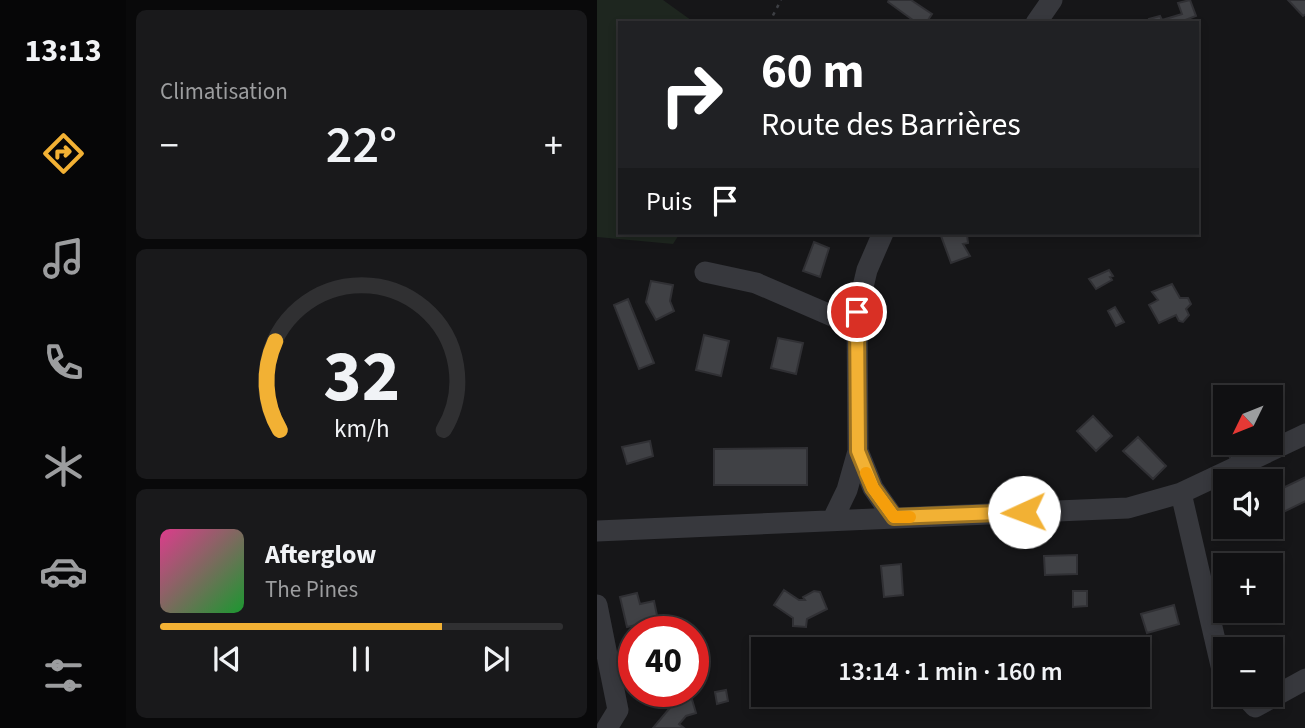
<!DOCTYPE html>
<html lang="fr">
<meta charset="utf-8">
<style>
body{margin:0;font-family:"Source Sans 3",sans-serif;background:#19191b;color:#f1f3f6;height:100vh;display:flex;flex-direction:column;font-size:26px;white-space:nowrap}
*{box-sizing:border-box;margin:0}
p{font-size:23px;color:#9c9d9f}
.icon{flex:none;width:38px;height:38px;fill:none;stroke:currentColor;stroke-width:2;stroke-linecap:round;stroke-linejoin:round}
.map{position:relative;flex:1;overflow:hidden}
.drawer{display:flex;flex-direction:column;gap:10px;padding:10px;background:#09090a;width:471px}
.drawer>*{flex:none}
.banner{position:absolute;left:21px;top:21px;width:581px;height:214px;border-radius:0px;box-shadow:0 4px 10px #0003,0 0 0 2px #303032;background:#202124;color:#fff;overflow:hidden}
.needle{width:46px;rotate:227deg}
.buttons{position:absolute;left:616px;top:385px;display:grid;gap:14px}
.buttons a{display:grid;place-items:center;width:70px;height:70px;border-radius:0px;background:#101012;box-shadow:0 4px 10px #0003,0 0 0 2px #303032;font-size:35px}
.speed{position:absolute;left:21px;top:616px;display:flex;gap:14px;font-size:35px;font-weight:700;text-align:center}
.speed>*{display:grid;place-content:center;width:91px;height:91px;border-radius:50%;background:#101012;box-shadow:0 4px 10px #0003,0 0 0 2px #303032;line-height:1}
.speed .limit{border:10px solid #d22;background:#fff;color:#111}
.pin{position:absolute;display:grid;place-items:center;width:60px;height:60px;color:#fff;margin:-30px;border:4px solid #fff;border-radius:50%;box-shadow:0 2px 7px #0007}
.me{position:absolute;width:77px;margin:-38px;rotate:268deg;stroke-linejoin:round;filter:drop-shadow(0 0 5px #0008)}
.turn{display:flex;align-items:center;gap:24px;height:147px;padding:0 28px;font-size:32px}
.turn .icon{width:91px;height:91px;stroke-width:2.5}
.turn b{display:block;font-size:49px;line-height:60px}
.then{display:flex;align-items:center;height:66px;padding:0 28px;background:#0003;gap:14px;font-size:26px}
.big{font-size:52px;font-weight:600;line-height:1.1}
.drawer .tile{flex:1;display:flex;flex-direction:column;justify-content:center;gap:10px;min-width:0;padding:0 24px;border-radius:10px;background:#19191b}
.drawer .dial{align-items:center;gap:0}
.dial svg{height:182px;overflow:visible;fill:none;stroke:#303032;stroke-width:7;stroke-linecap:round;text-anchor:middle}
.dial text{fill:#f1f3f6;stroke:none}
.song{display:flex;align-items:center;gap:21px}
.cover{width:84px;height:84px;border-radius:10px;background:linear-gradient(135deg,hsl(330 70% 55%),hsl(130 70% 35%))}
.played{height:7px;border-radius:4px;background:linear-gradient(90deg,#f2b134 70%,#303032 70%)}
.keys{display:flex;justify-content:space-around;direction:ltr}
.heat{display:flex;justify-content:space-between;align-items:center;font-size:38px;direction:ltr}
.trip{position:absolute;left:154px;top:637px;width:399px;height:70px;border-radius:0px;background:#101012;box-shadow:0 4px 10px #0003,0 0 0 2px #303032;font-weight:600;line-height:70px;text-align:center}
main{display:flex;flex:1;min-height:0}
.dock{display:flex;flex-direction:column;width:126px;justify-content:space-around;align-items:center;background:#060607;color:#9c9d9f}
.dock .icon{width:49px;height:49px}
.dock .current{color:#f2b134}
.dock b{font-size:32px;color:#f1f3f6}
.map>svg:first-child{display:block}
.green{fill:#1e261f}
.building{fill:#404145;stroke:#303034;stroke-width:2}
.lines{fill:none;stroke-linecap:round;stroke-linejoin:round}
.path{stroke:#3d3f44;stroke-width:2.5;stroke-dasharray:3.5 5;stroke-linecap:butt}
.minor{stroke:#37383d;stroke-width:21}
.route-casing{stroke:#9d7322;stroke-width:18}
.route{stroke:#f2b134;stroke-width:12}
.slow{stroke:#f59e0b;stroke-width:12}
</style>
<main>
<nav class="dock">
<b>13:13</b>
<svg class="icon current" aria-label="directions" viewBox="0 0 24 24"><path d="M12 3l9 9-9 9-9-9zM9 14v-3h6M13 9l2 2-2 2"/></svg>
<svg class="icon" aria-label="music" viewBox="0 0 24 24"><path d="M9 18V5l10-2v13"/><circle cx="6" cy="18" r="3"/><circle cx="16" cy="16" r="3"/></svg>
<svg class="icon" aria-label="phone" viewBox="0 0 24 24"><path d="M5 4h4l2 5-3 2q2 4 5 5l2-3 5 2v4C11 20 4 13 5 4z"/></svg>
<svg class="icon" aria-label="climate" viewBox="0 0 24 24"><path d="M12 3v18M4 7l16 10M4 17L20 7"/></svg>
<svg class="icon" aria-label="car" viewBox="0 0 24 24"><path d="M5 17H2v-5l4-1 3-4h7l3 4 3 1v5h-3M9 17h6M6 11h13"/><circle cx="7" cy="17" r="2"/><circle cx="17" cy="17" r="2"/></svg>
<svg class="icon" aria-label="filters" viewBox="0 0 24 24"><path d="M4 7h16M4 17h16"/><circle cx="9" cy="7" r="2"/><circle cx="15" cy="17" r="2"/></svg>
</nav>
<section class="drawer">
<div class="tile"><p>Climatisation</p>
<div class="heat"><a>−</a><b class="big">22°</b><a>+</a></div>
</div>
<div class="tile dial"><svg viewBox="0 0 100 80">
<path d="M14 69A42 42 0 1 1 86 69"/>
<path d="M14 69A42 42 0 0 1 12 30" stroke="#f2b134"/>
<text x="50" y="56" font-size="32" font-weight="700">32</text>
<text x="50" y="72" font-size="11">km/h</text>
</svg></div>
<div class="tile">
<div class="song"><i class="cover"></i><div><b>Afterglow</b><p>The Pines</p></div></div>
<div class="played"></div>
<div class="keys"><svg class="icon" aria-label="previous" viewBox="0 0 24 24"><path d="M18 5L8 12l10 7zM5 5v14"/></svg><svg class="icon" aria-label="pause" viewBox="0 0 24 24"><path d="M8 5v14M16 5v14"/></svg><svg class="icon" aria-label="next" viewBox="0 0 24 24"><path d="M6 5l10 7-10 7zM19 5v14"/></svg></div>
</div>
</section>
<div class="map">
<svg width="709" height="728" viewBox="0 0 709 728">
<rect width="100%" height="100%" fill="#161618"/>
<path class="green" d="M0,0H66L98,23H23V233H83L76,244L0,237Z"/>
<path class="building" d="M292,0H314L335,14L329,23H320L291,2Z
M593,0L599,16L588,20L589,23H553L552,19L563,16L565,20L585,14L581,3Z
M691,0H709V14L706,16Z
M343,233L370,235L371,243L366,244L373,256L354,263Z
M217,242L232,248L223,277L206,271Z
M512,270L516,276L513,277L515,280L499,289L492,279Z
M54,281L76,285L73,301L77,311L59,320L49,302Z
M575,284L583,298H591L594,304L589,309L592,315L586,322L582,321L579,315L562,323L552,305L561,300L555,292Z
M31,299L57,363L42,369L17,305Z
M518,307L527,322L519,326L511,311Z
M107,335L132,341L124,376L99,370Z
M181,338L206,343L199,374L174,368Z
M496,416L515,436L499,451L480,431Z
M628,436V443H653L656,450L634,460L624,438Z
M541,437L569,466L556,479L526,451Z
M53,441L56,456L30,464L25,447Z
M210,448V485H117V449Z
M709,477V501L674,518V494L682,490V486L686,485L688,487Z
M480,555V574L448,575L447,556Z
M304,564L306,595L287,597L284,566Z
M187,590L202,600H208L206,597L217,591L223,592L230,609L210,619L209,627L196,626V618L177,605Z
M476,591H490V606L476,607Z
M40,593L43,604L57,601L61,620L30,627L23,597Z
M577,605L582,624L550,633L544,614Z
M129,690L131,701L120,704L118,692Z
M94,696L99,713L89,716L82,724L87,728H56L82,697Z"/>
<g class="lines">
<path class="path" d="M172,23L184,0"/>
<path class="minor" d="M439,23L455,0
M108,272L159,283L261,327
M261,451L276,488L297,518
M584,493L625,670L628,674
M236,519L250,490L261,451L260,312L270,270L286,233
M0,531L531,508L584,493L709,434
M0,605L21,710L10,728
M647,695L658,707L709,679"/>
</g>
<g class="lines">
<g class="route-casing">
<path id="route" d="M260,312L261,451L276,488L297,517L427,512"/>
</g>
<use href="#route" class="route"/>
<path class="slow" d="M269,473L276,488L297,517H313"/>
</g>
</svg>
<div class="buttons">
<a><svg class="needle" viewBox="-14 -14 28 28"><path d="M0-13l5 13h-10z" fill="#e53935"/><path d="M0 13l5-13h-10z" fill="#9c9d9f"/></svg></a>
<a><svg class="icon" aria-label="sound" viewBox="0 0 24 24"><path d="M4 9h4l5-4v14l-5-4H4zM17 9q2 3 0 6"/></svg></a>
<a>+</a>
<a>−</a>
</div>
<div class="speed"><div class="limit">40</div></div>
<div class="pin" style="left:260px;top:312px;background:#d93025"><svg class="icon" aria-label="arrive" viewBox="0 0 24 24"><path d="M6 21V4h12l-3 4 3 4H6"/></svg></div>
<svg class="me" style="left:427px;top:512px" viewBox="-20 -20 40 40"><circle r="19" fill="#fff"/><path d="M0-13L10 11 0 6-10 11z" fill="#f2b134"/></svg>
<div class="trip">13:14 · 1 min · 160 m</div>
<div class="banner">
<div class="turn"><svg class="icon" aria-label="right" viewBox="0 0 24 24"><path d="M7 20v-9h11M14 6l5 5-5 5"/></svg><div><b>60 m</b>Route des Barrières</div></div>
<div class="then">Puis<svg class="icon" aria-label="arrive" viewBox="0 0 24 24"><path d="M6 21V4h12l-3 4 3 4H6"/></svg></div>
</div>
</div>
</main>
